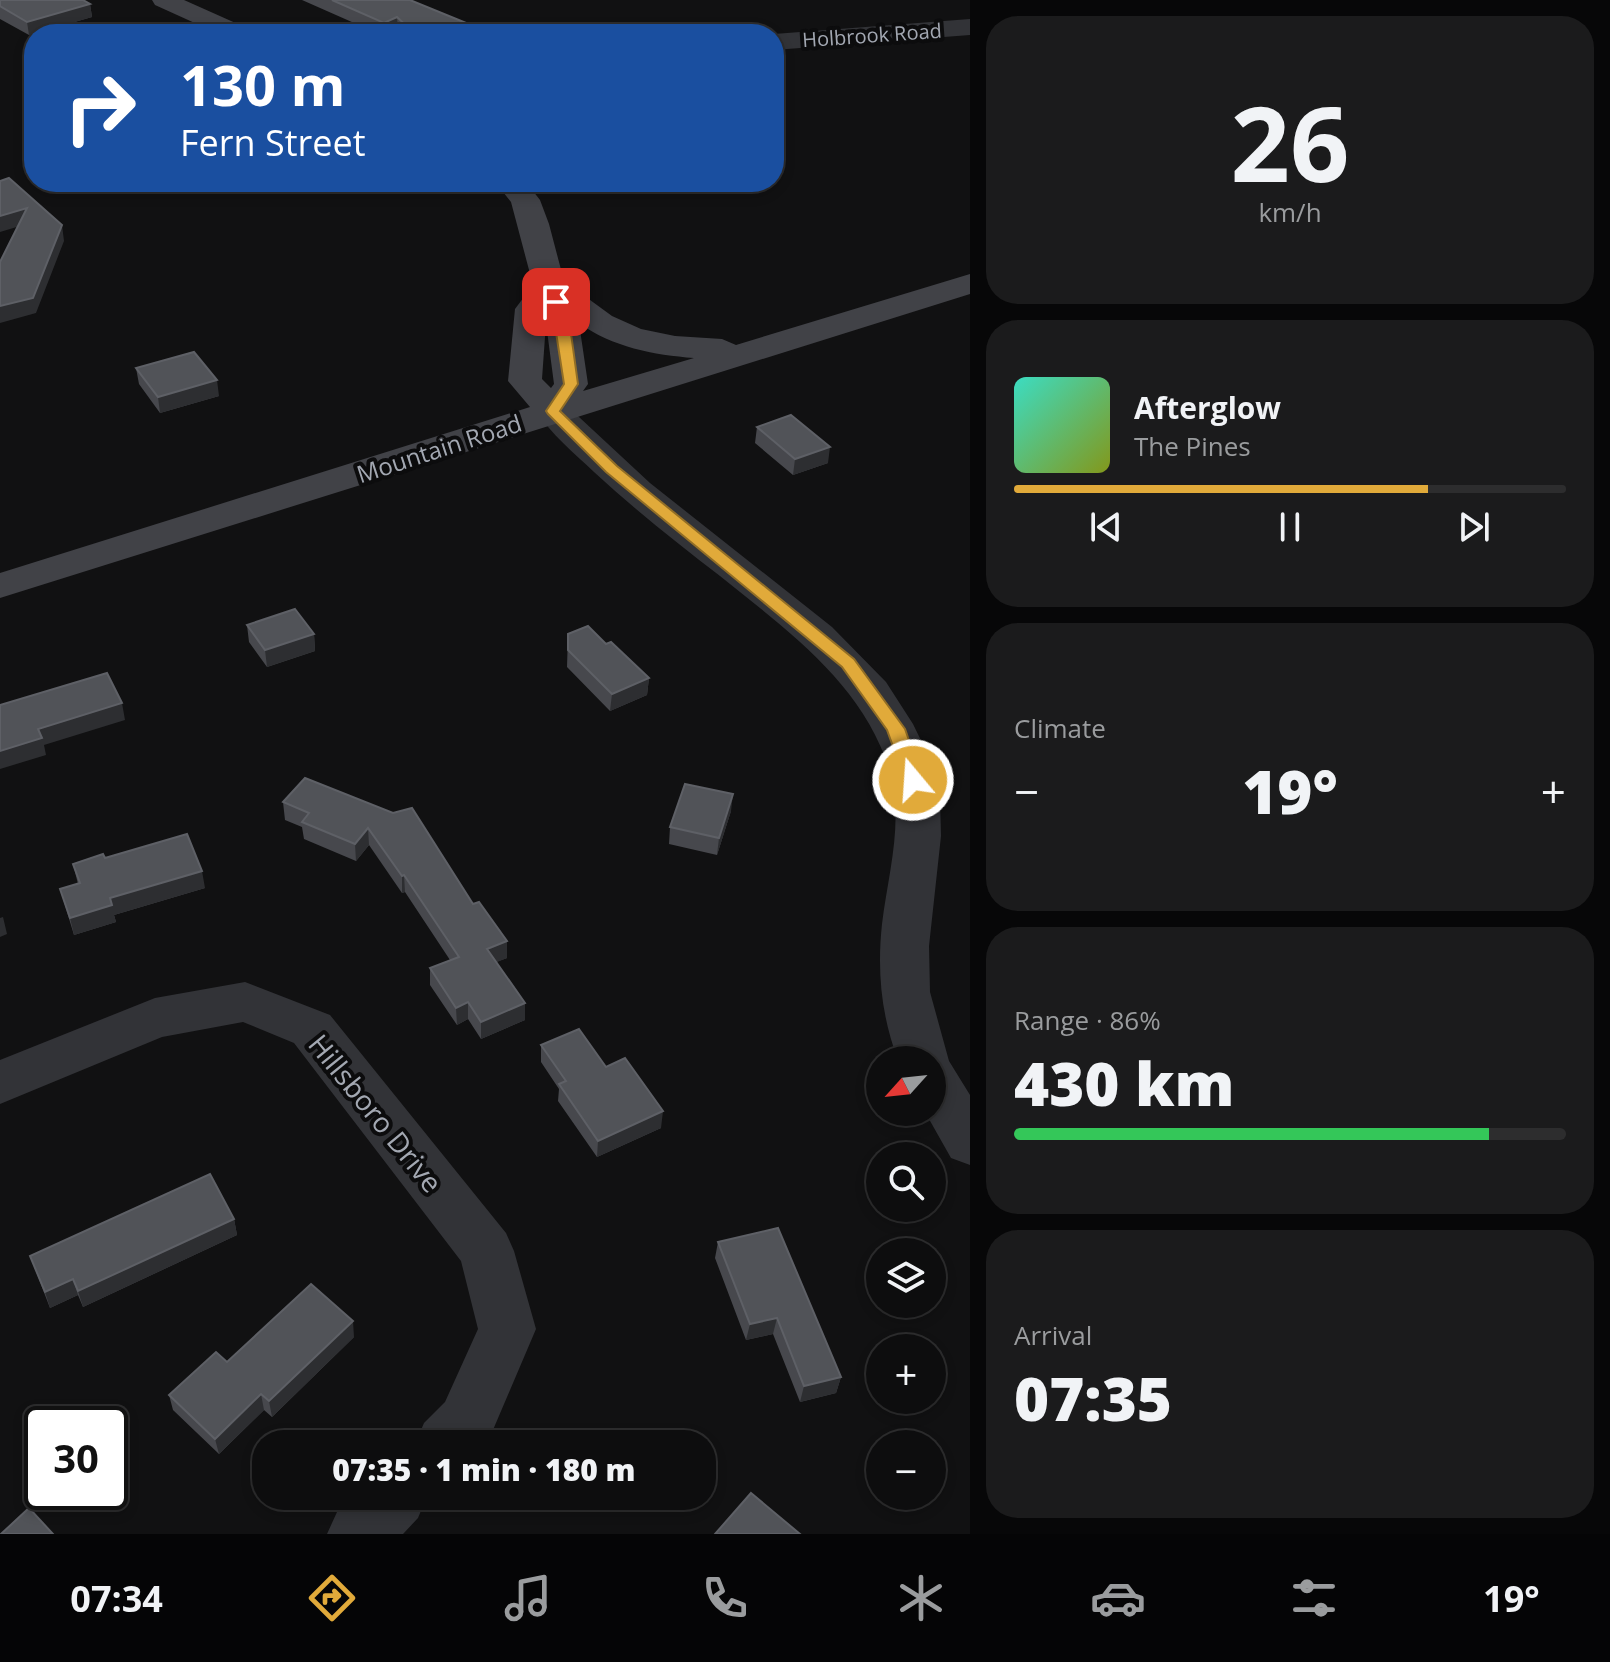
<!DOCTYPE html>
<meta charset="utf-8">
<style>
body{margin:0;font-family:"Open Sans",sans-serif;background:#1b1b1c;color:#f1f3f6;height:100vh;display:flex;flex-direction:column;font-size:30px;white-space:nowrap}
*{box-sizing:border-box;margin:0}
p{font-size:26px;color:#9a9c9e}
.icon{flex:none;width:44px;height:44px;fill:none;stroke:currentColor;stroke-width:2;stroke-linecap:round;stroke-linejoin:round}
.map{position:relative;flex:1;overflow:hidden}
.side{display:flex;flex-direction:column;gap:16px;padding:16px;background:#070708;width:640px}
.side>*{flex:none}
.guide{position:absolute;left:24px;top:24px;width:760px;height:168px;border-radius:32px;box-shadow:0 4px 12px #0003,0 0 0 2px #2d2d2e;background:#1a4fa0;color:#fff;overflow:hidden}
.needle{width:52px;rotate:243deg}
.fabs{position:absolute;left:866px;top:1046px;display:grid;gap:16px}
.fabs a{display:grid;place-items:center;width:80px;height:80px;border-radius:50%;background:#0d0d0e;box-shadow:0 4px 12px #0003,0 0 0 2px #2d2d2e;font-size:40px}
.speed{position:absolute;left:24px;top:1406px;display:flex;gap:16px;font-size:40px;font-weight:700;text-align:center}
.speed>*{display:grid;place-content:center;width:104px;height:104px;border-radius:50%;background:#0d0d0e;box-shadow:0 4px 12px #0003,0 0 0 2px #2d2d2e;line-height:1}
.speed .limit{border:4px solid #111;border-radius:12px;background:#fff;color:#111}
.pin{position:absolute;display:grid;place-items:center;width:68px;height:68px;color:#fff;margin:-34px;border-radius:16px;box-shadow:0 4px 12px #0006}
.me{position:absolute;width:88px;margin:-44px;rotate:342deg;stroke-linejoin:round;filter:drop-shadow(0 0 6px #0008)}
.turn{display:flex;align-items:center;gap:28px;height:168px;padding:0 24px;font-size:36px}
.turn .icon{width:104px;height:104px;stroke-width:2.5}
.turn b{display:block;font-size:56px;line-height:68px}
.big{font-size:60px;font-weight:800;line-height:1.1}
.side .card{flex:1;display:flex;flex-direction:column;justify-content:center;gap:12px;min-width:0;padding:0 28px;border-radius:32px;background:#1b1b1c}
.side .dial{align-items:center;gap:0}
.dial b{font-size:104px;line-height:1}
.song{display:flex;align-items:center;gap:24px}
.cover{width:96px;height:96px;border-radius:12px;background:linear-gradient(135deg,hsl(170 70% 55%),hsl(70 70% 35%))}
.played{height:8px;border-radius:4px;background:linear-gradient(90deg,#e1aa3a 75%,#2d2d2e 75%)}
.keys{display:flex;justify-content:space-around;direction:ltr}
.heat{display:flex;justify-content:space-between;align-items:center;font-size:44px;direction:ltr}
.charge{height:12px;border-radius:6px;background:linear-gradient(90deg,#34c759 86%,#2d2d2e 0)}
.trip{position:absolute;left:252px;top:1430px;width:464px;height:80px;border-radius:32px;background:#0d0d0e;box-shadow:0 4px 12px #0003,0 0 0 2px #2d2d2e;font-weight:800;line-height:80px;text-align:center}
.dock{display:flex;height:128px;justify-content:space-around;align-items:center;background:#050506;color:#9a9c9e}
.dock .icon{width:56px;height:56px}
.dock .current{color:#e1aa3a}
.dock b{font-size:36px;color:#f1f3f6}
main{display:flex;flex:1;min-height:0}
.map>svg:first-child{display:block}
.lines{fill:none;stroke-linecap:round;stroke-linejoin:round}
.street{fill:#323337;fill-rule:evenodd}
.secondary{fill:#414247;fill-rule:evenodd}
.wall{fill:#47484d}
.shaded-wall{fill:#2d2e31}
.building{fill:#515358;stroke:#5e6066;stroke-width:2}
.route{fill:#e1aa3a;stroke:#926e26;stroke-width:2}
.labels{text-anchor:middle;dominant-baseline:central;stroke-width:8;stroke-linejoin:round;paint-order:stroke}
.far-street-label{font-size:20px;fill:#a3a8b2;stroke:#0c0c0d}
.street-label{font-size:24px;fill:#a3a8b2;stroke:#0c0c0d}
.near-street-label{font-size:28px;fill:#a3a8b2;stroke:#0c0c0d}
</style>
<main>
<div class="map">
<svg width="970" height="1534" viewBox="0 0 970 1534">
<rect width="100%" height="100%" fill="#111112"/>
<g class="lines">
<path class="street" d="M970,19V35L774,50V34Z
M553,401L565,404L650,483L832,627L886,682L913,724L930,759L940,797L941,836L929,946L930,992L949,1061L970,1095V1165L951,1158L925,1112H932V1060H898C881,1015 877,971 882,924C889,867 907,813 885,757C855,678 783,627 720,576C677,543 634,509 594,472C574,453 551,434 536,411L541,404Z
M245,982L330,1015L506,1233L514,1251L536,1329L487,1444H415L424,1423L445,1402L478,1329L461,1261L294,1043L243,1022L162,1037L0,1104V1060L155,998Z
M352,1496H427L418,1518L403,1534H327L337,1512Z"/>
<path class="secondary" d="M152,0H184L249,29L253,34H219L155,5Z
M495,182H526L540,200L549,224L564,281L612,316L641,329L675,336L722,339L736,345L970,274V294L0,598V573L530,407L508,381L515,309L533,285L511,202ZM546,323L554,384L551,388L542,379ZM579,323C612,347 654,355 694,358L583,391L588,384Z"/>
</g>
<path class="wall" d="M0,0L90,4L92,17L29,35L0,19Z
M302,0H410L493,34H401L398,31L390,34H379Z
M682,182H724L703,192Z
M136,368L219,396L160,413L139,384Z
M757,427L828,463L793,475L755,443Z
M247,625L314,634L315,651L267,667L249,642Z
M568,634L606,644L649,678L647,695L610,711L567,667Z
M305,778L473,904L507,941V958L496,962L525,1020L481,1039L468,1019L457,1025L430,985V968L450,960L405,892L402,893L369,845L356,861L304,839L302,827L285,820L283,802Z
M731,811L717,855L669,844L670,827Z
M105,858L205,888L114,915L116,922L74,935L60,889L78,884L73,864Z
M541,1045L606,1067L661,1128L597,1157L558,1101L559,1089L541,1062Z
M234,1219L237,1235L83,1307L78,1295L50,1308L30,1256Z
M718,1242L841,1377L836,1393L800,1402L773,1334L746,1340L715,1258Z
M354,1337L272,1417L264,1410L219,1454L173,1410L169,1395L227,1362Z"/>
<path class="shaded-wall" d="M90,4L92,17L29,35L27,22Z
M397,17L398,31L390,34H384V23Z
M704,182H724L703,192Z
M27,208L30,223L0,232V216Z
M62,225L64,241L36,313L0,323V306Z
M217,380L219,396L160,413L158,397Z
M830,447L828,463L793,475L795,459Z
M314,634L315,651L267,667L265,650Z
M649,678L647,695L610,711L612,694Z
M122,703L125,720L44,745L46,755L0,769V751L38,729Z
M733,794L731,811L717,855L719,838Z
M368,828L369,845L356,861L355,844Z
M202,871L205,888L114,915L116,922L74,935L70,918L110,898Z
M404,875L405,892L402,893V876Z
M3,917L7,934L0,937V918Z
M507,941V958L487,966V949Z
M468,1002V1019L457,1025L456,1008Z
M525,1003V1020L481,1039V1022Z
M663,1111L661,1128L597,1157L598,1141Z
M234,1219L237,1235L83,1307L78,1291Z
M73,1279L78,1295L50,1308L45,1292Z
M777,1318L773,1334L746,1340L750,1324Z
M353,1321L354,1337L272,1417L269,1401Z
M841,1377L836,1393L800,1402L804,1386Z
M261,1394L264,1410L219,1454L215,1439Z"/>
<path class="building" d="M0,0H83L90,4L27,22L0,6Z
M332,0H410L493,34H415L397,17L384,23Z
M9,178L62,225L33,298L0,306V262L27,208L0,216V181Z
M194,352L217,380L158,397L136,368Z
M791,415L830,447L795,459L757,427Z
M295,609L314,634L265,650L247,625Z
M588,626L606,644L611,642L649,678L612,694L568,650V634Z
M107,673L122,703L38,729L42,738L0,751V705Z
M305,778L393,813L412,808L473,904L479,902L507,941L487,949L525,1003L481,1022L468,1002L456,1008L430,968L459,957L404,875L402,876L368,828L355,844L302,822L309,813L283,802Z
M685,784L733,794L719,838L670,827Z
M187,834L202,871L110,898L112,905L70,918L60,889L80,883L73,864L103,854L105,858Z
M579,1029L606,1067L625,1058L663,1111L598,1141L559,1084L566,1081L541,1045Z
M210,1174L234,1219L78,1291L73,1279L45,1292L30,1256Z
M778,1228L841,1377L804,1386L777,1318L750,1324L718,1242Z
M311,1284L353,1321L269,1401L261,1394L215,1439L169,1395L216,1352L227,1362Z
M751,1493L800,1534H715Z
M29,1508L53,1534H1Z"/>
<path class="route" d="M551,300H560L569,319L578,384L560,411L617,466L854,659L905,729L923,780L920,785H907L887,730L842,667L606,472L548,414L546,411L564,384Z"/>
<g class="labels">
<g class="far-street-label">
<text transform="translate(872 35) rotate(-4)">Holbrook Road</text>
</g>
<g class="street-label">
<text transform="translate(439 448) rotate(-18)">Mountain Road</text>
</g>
<g class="near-street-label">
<text transform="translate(376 1113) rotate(51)">Hillsboro Drive</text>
</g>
</g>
</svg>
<div class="fabs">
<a><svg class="needle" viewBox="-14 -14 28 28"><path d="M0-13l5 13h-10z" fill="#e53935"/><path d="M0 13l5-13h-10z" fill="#9a9c9e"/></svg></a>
<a><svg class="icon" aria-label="search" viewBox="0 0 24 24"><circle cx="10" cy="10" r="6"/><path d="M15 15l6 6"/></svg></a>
<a><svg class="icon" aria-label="layers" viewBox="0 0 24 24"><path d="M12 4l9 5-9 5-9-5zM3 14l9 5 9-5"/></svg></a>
<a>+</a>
<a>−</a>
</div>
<div class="speed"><div class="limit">30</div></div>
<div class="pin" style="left:556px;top:302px;background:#d93025"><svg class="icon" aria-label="arrive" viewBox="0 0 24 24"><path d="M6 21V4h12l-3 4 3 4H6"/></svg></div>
<svg class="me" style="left:913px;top:780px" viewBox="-20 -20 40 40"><circle r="17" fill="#e1aa3a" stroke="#fff" stroke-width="3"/><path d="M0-11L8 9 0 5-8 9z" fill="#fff"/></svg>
<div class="trip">07:35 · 1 min · 180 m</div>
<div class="guide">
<div class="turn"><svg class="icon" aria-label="right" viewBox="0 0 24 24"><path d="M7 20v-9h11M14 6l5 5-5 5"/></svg><div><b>130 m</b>Fern Street</div></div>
</div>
</div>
<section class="side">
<div class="card dial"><b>26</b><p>km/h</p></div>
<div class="card">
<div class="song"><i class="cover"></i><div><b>Afterglow</b><p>The Pines</p></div></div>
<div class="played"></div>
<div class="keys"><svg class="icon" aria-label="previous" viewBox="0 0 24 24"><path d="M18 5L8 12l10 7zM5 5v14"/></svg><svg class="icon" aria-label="pause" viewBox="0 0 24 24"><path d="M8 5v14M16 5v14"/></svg><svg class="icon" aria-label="next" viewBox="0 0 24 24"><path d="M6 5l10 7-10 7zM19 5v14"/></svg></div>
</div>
<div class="card"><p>Climate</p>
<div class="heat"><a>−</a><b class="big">19°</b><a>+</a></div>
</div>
<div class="card"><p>Range · 86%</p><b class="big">430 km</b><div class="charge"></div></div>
<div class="card"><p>Arrival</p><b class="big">07:35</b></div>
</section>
</main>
<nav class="dock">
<b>07:34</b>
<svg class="icon current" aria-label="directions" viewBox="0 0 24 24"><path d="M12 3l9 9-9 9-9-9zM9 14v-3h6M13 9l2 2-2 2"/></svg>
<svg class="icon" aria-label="music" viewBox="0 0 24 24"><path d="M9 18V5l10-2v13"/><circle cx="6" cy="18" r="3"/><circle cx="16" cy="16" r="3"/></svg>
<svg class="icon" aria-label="phone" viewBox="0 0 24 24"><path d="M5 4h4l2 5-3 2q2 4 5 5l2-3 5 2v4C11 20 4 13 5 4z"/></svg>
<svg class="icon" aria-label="climate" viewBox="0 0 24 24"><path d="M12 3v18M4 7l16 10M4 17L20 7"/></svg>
<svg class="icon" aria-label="car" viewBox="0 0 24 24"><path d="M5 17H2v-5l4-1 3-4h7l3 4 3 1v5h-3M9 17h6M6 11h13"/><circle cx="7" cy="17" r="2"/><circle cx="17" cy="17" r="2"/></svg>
<svg class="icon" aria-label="filters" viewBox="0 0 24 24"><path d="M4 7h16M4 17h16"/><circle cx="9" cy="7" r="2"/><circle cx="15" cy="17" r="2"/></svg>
<b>19°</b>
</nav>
